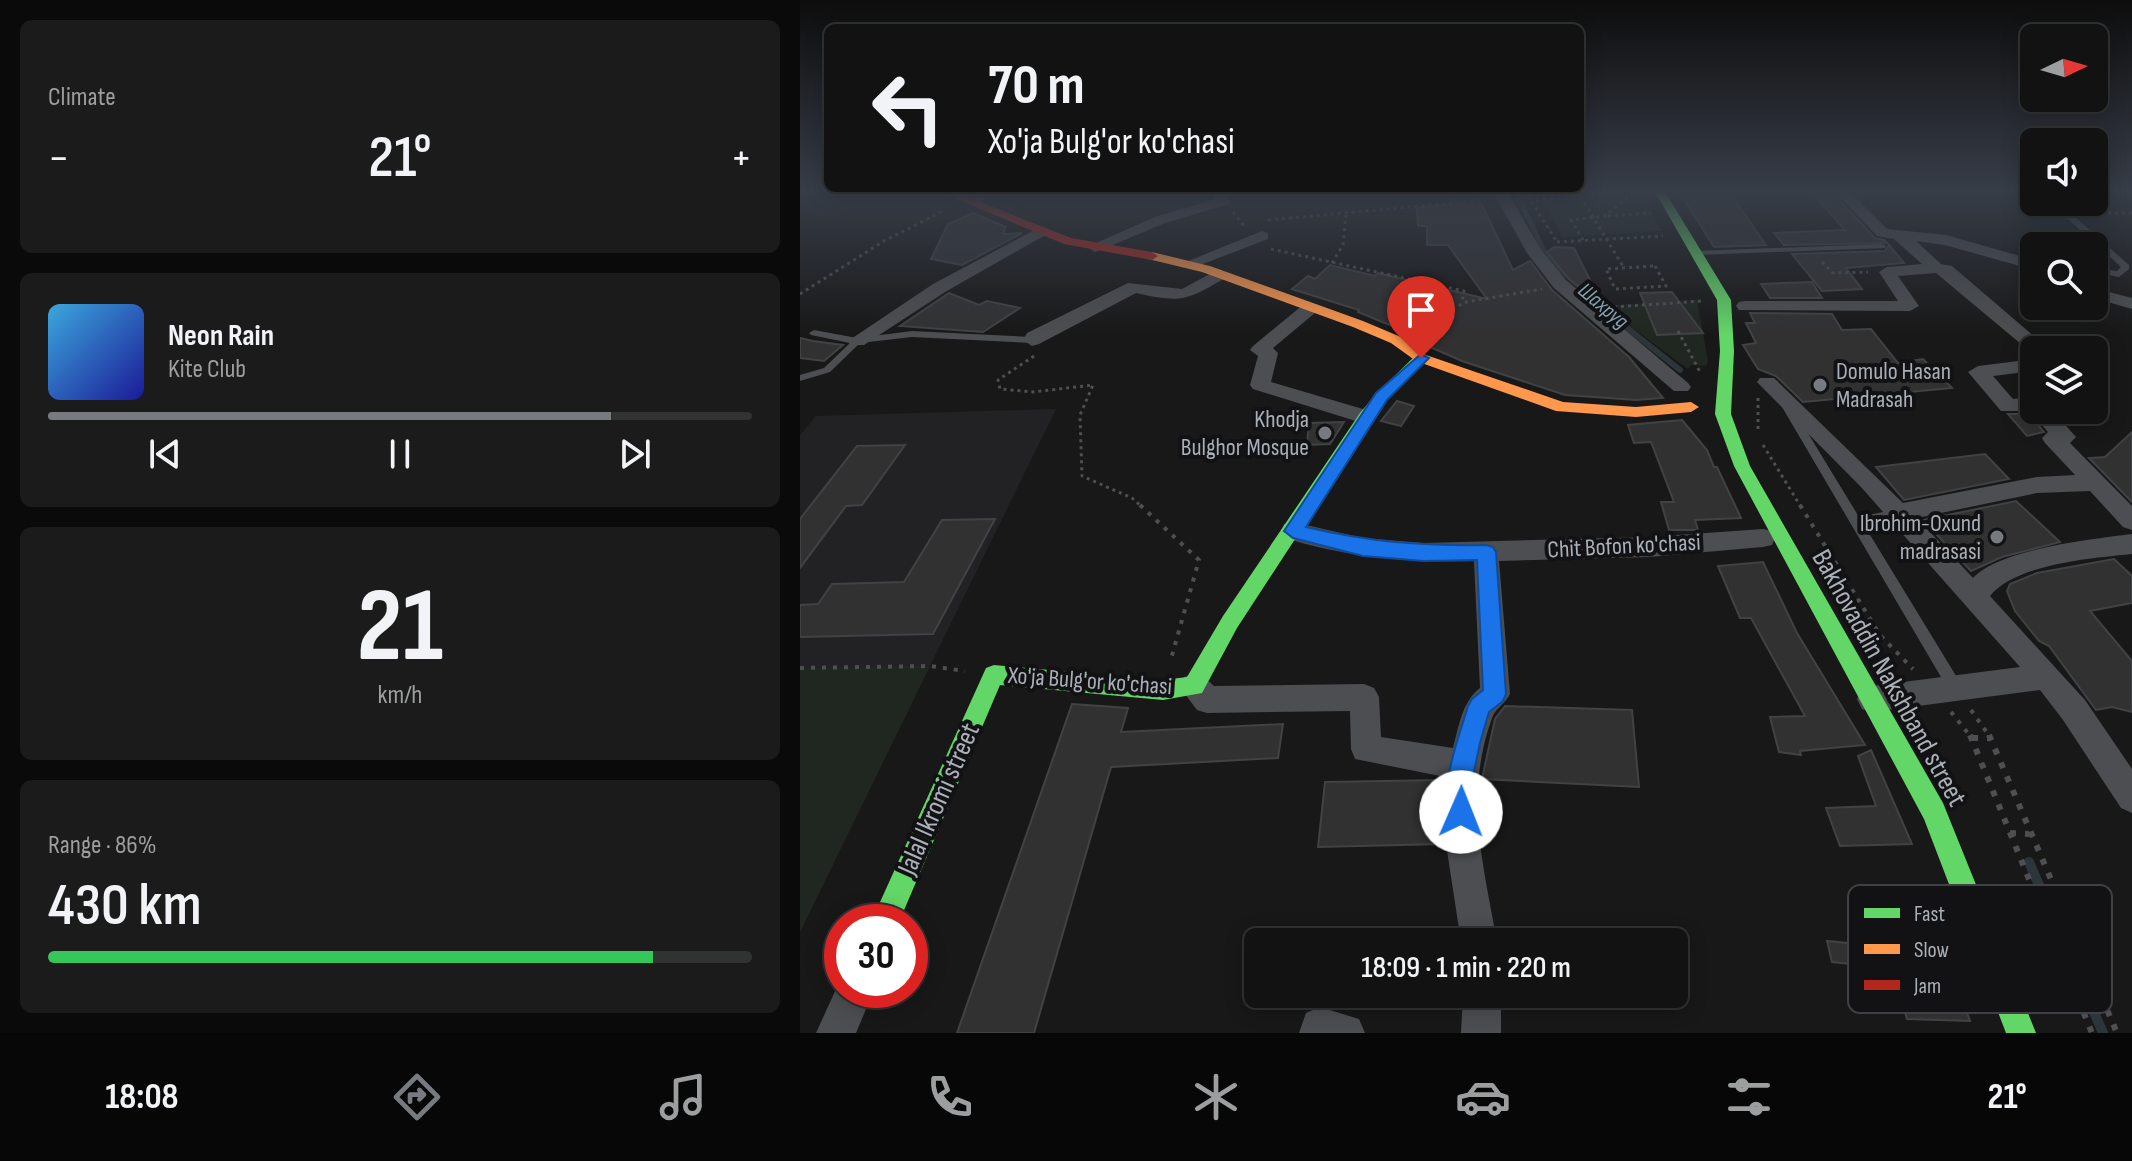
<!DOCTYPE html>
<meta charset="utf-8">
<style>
body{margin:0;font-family:"Sofia Sans Condensed",sans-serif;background:#1b1b1b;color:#f1f3f6;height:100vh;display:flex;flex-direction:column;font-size:30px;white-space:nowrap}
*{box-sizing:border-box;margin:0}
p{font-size:26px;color:#9c9e9f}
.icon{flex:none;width:44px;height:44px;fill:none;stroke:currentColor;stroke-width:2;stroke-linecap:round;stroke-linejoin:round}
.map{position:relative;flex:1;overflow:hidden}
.details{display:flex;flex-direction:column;gap:20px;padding:20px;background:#0a0a0a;width:800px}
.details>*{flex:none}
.hud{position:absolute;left:24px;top:24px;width:760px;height:168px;border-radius:12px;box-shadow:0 4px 20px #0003,0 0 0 2px #313232;background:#121212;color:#f1f3f6;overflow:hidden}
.needle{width:52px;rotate:85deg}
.tools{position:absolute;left:1220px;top:24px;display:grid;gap:16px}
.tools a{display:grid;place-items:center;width:88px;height:88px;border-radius:12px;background:#121212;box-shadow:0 4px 20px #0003,0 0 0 2px #313232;font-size:40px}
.speed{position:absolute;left:24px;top:904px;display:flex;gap:16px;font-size:40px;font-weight:700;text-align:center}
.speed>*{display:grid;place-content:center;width:104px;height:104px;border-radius:50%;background:#121212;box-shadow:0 4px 20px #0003,0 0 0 2px #313232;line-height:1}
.speed .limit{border:12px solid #d22;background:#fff;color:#111}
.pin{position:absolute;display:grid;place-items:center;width:68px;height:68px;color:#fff;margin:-82px -34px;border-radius:50% 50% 50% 0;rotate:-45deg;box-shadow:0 0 8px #0007}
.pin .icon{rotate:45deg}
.me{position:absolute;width:88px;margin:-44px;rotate:1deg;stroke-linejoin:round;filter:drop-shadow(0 0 6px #0008)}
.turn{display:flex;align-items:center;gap:28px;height:168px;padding:0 32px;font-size:36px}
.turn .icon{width:104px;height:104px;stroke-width:2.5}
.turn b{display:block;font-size:56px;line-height:68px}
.big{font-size:60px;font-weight:600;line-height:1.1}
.details .widget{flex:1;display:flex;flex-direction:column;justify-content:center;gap:12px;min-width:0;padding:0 28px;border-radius:12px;background:#1b1b1b}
.details .dial{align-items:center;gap:0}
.dial b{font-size:104px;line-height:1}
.song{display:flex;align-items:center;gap:24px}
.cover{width:96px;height:96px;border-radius:12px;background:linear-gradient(135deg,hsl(200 70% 55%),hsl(240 70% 35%))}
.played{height:8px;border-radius:4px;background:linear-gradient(90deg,#777b80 80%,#313232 80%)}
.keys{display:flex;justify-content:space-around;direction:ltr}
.heat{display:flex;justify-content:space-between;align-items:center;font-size:44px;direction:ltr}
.charge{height:12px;border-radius:6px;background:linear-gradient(90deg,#34c759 86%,#313232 0)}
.trip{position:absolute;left:444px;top:928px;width:444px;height:80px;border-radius:12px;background:#121212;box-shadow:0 4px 20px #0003,0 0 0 2px #313232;font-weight:600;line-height:80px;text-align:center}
.menu{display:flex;height:128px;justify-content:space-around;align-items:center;background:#070707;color:#9c9e9f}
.menu .icon{width:56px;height:56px}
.menu .on{color:#777b80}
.menu b{font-size:36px;color:#f1f3f6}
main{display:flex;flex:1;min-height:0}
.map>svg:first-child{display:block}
.built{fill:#222224}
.green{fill:#202720}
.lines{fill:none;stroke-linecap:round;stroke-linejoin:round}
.stream-far2{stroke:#2c353a;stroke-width:5}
.stream-far1{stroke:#2c353a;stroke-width:6}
.stream{stroke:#2c353a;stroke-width:10}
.building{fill:#313132;stroke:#404244;stroke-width:2}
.path-far2{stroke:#4e4f52;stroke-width:3;stroke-dasharray:3 4;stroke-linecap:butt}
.path-far1{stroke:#4e4f52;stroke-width:4;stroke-dasharray:4 7;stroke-linecap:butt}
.path{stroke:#4e4f52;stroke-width:6;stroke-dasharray:6 9;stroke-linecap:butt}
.lane{fill:#4c4e51;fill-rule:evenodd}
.street{fill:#4c4e51;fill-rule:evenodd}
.fast{fill:#63d668;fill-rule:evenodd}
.slow{fill:#ff974d;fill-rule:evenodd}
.jam{fill:#b3261e;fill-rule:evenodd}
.route{fill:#1a73e8;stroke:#114b97;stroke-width:2}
.poi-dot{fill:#777b80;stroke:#121214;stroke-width:3}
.labels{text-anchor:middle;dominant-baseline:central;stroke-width:8;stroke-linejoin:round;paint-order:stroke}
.far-water-label{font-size:22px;font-style:italic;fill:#83a2b2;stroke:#121214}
.poi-label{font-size:24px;fill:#aab0b8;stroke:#121214;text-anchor:end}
.street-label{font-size:24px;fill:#aab0b8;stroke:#121214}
.near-street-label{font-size:28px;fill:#aab0b8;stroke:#121214}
.key{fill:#121214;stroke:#404145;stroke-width:2}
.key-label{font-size:22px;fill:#aab0b8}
</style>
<main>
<section class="details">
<div class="widget"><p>Climate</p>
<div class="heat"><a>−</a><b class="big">21°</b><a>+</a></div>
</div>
<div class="widget">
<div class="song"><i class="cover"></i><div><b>Neon Rain</b><p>Kite Club</p></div></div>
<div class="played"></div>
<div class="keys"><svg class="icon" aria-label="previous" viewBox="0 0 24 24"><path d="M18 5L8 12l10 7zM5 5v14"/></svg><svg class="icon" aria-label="pause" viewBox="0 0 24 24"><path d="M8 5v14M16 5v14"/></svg><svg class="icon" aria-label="next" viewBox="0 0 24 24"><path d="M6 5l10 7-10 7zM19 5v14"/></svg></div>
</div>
<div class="widget dial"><b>21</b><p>km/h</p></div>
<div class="widget"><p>Range · 86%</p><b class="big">430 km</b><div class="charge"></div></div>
</section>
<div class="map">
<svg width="1332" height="1033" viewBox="0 0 1332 1033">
<rect width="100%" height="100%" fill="#181818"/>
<path class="built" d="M256,409L130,666L0,932V435L16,416Z"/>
<path class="green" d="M839,190L862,231L762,237L742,198Z
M897,300L908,361L906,366L891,365L888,369L803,306Z
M130,666L0,932V668Z"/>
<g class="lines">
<path class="stream-far2" d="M715,190L744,251L755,265L828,329"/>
<path class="stream-far1" d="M826,327L880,370"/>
<path class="stream" d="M1229,862L1303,1033"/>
</g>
<path class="building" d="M647,190H675L713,270L730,261L752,290L829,357L863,398L836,400L765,395L662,361L623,344L614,335L558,312L559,310L492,289L508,276L515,279L530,265L575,276L578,273L687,299L648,245H627V226H618L617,208L651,205Z
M878,190H928L966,245L914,247Z
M1010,190H1030L1075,238L1084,240L1087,243L984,245L974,233L1045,230Z
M173,213L206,227L203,234L222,233L162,265L131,259L148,224Z
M1089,245L1104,263L1046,268L1062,289L1022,291L992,254L1085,251Z
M754,247L774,248L803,306L768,278L747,252Z
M1012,282L1022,298H970L961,284Z
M872,292L903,333L857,335L840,293Z
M149,293L179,305L187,301L220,308L183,332L100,326Z
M950,313L1032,314L1042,330L1071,329L1098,363L1123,359L1152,388L1003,402L976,376L958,369L943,345L956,343L946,323H955Z
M0,338L13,341L43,345L24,361L0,358Z
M597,401L614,406L601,426L581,421Z
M1208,414H1229L1244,432L1227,436Z
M882,420L907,450L914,467H917L941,518L895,520L898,530H869L861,502H874L851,442L834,443L828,425Z
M544,422L530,444L507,445L509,423Z
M1332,432V502L1289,458L1305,457Z
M105,445L62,505L46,506L0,568V519L57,446Z
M1185,454L1209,479L1104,500L1076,467Z
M1216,501L1260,542L1202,557L1171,571L1123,520Z
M195,519L133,634L0,637V605L18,604L32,584L104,582L142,520Z
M1314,559L1332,576V603L1290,611L1332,661V712L1312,707L1296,710L1249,646L1239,641L1215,611L1207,591L1210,584L1237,573Z
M963,562L997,633L1065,745L1000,751L1001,755L979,752L970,717L1005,716L951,618H940L918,566Z
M272,704L328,708L321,732L483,724L478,758L311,767L234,1033H157Z
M705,706L832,710L839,787L682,779L695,719Z
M1071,750L1112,844L1040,846L1026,808L1076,806L1058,756Z
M642,780L643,844L518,847L525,782Z
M1067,904L1100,907L1111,948L1139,951L1148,979L1155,980L1170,1021L1107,1019L1092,968L1032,962L1027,941L1078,946Z"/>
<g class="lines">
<path class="path-far2" d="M724,190L757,242
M777,191L824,268
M723,197L784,190
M736,200L842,190
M433,212L444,226
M1287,213H1332
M808,216L851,213
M468,220L686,200
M783,240L771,220L805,216L834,192
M757,242L863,236
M471,249L664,291L662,303
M1022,262L1033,273L1068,272
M532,263L543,245L546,215
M855,266L866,286L815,289L806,269Z
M0,294L84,241L143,211
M814,307L901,301
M615,328L666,302L742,289
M878,331L900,372
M234,356L198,380L200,389L233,392L293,385L280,415L282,476L332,498L342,507
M958,398V433
M963,445L1001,507"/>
<path class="path-far1" d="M340,505L399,560L371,659
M1000,505L1080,635L1113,669
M0,668L130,666L165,671
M1171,710L1190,737
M1151,712L1171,737"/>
<path class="path" d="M1170,735L1292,1033
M1189,735L1317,1033
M1172,738H1189
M1210,833L1229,834"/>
<path class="lane" d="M182,190H190L179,204H173L172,202Z
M1251,202H1260L1274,211V216L1329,265V269L1319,277L1294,272V268L1317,271L1321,267L1267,218V214Z
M1082,244L1086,246L1085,248L895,255L891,253L895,251Z
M14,330L57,338L112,331L232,337L237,340L232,343L112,337L60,343L30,372L0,381V375L24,368L50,343L11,335L9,333Z
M987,404L992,407L1059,517L1098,509L1102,510L1104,513L1102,516L1064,525L1161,684L1163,689L1161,694L1156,696L1151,694L982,407Z"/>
<path class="street" d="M450,190L428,197L431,201L429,204L365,223L301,250L295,252L287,247L355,217L415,199L412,194L414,191Z
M692,190H706L742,251L766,280L888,383L891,387L888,391H874L754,288L727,253Z
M1033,190H1048L1087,229L1146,235L1234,260V270L1145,245L1116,241L1141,264L1152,266L1250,350H1234L1233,354L1136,273L1098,276L1119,306L1110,311L939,310L936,306L939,302L945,301H1098L1079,272L1087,267L1122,264L1094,239L1077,236Z
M242,226L250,231L247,234L145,292L64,345H50L48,341L133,284Z
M462,231L468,233V239L395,267L389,269L381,264Z
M419,269L427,274L425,278C386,301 381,303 336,293L239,344L232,346L223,340L227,333L328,283L382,289Z
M1294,288L1332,298V309L1294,298Z
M510,303L519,308L516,312L473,348L478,353L471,382L573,412L577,417L573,422H559L453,389L450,385L458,356L450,350L453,346L504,304Z
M1234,359V371L1193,376L1213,399L1234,397V410H1252L1276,437L1270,443L1332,506V530L1323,527L1290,491L1237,493L1117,518L1173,578C1199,549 1293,539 1332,534V554C1293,558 1215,564 1190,596L1285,700L1332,769V813L1321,808L1263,720L1240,690L1072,712L1062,709L1057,699L1062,689L1072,686L1220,667L1061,487L957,382L960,378H974L1103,503L1237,477L1275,475L1245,443L1242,438L1248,432L1230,411H1201L1168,372L1178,366Z
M493,522L563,538L624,543L849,537L963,529L972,531L975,538L972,545L963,547L849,557L699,561L710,694C705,704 695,709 692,718C664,796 683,863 697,942H661L646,844L645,777L555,759L551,749L550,711L407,713L397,710L379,686L384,677L394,673L404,677L414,686L564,684L574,688L579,697L581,737L653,748C659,726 662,702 680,688L674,561C608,563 547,557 484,538L481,531L484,524Z
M42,976V990H74L56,1033H16Z
M663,994H701V1033H661Z
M520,1007L559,1019L565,1033H499L506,1013Z"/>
<path class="fast" d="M854,190H864L931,300L934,351L931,414L950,466L1143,803L1236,1033H1206L1124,819L934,466L915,414L920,351L917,300Z
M621,354L628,358L586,400L572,421L437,628L402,693L363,700L200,685L99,922H71L186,668L194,665L363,680L387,677L423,616L560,413L576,394L616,355Z"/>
<path class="slow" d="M352,252L410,266L563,321L601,337L626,355L763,402L836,407L891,402L899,407L891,412L836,417L756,411L616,361L591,343L553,327L402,272L348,259L346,256Z"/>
<path class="jam" d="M135,190H150L271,238L352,252L358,256L352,260L264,244Z"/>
</g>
<linearGradient id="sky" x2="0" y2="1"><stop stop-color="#0d0d0d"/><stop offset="0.57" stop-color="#373d48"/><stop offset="1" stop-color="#373d48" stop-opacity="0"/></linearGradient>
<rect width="1332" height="335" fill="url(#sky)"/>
<path class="route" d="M621,354L629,358L587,400L506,527C570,542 620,546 686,545L693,547L696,552L706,694L703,701L689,712L680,743L672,781L674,812L670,821L661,825L653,821C638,785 658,741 668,706L672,699L683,690L677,560L624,561L563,556L493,538L484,531L576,393Z"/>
<g class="poi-dot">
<circle cx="1020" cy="385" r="8"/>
<circle cx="525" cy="433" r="8"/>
<circle cx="1197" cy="537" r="8"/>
</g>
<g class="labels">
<g class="far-water-label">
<text transform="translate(803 306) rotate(40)">Шахруд</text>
</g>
<g class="poi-label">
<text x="1036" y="371" text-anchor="start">Domulo Hasan<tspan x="1036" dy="28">Madrasah</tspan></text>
<text x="509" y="419">Khodja<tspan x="509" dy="28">Bulghor Mosque</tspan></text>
<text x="1181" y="523">Ibrohim-Oxund<tspan x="1181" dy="28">madrasasi</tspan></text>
</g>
<g class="street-label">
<text transform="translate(824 546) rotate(-3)">Chit Bofon ko'chasi</text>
<text transform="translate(290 681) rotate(4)">Xo'ja Bulg'or ko'chasi</text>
</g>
<g class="near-street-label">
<text transform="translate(1089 678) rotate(61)">Bakhovaddin Nakshband street</text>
<text transform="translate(139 799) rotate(-66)">Jalal Ikromi street</text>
</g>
</g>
<rect x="1048" y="885" width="264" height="128" rx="12" class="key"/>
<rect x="1064" y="908" width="36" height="10" fill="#63d668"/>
<rect x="1064" y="944" width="36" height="10" fill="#ff974d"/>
<rect x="1064" y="980" width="36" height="10" fill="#b3261e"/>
<g class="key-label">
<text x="1114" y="921">Fast</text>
<text x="1114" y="957">Slow</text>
<text x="1114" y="993">Jam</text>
</g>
</svg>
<div class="tools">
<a><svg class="needle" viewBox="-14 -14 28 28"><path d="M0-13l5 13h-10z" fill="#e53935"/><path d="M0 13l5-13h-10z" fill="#9c9e9f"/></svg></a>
<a><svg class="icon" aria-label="sound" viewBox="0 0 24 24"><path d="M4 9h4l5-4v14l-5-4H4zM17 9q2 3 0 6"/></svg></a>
<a><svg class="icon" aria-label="search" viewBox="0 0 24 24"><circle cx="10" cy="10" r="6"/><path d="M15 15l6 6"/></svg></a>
<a><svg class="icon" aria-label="layers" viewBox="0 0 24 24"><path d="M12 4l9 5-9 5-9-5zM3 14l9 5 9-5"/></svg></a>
</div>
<div class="speed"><div class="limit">30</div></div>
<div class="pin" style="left:621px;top:358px;background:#d93025"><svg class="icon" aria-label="arrive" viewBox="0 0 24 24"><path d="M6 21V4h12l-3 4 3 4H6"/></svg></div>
<svg class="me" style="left:661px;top:812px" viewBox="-20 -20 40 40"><circle r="19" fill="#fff"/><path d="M0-13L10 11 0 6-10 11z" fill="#1a73e8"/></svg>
<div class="trip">18:09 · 1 min · 220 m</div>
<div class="hud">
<div class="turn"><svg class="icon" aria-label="left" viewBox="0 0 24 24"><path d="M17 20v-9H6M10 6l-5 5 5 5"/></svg><div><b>70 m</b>Xo'ja Bulg'or ko'chasi</div></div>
</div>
</div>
</main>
<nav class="menu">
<b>18:08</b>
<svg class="icon on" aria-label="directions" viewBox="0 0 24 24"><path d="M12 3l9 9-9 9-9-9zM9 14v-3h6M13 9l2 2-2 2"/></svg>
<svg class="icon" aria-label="music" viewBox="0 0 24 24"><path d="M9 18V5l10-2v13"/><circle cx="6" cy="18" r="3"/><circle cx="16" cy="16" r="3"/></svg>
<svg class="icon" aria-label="phone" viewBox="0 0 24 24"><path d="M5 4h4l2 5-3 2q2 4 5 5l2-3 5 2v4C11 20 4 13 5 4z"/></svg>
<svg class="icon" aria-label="climate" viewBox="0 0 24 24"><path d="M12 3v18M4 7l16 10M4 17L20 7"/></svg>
<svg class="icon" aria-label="car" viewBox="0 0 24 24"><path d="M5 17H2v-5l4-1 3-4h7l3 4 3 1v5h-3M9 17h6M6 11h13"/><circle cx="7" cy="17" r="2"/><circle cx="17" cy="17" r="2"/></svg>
<svg class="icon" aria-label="filters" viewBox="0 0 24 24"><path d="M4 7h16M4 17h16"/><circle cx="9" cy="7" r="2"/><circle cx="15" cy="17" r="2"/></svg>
<b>21°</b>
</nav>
